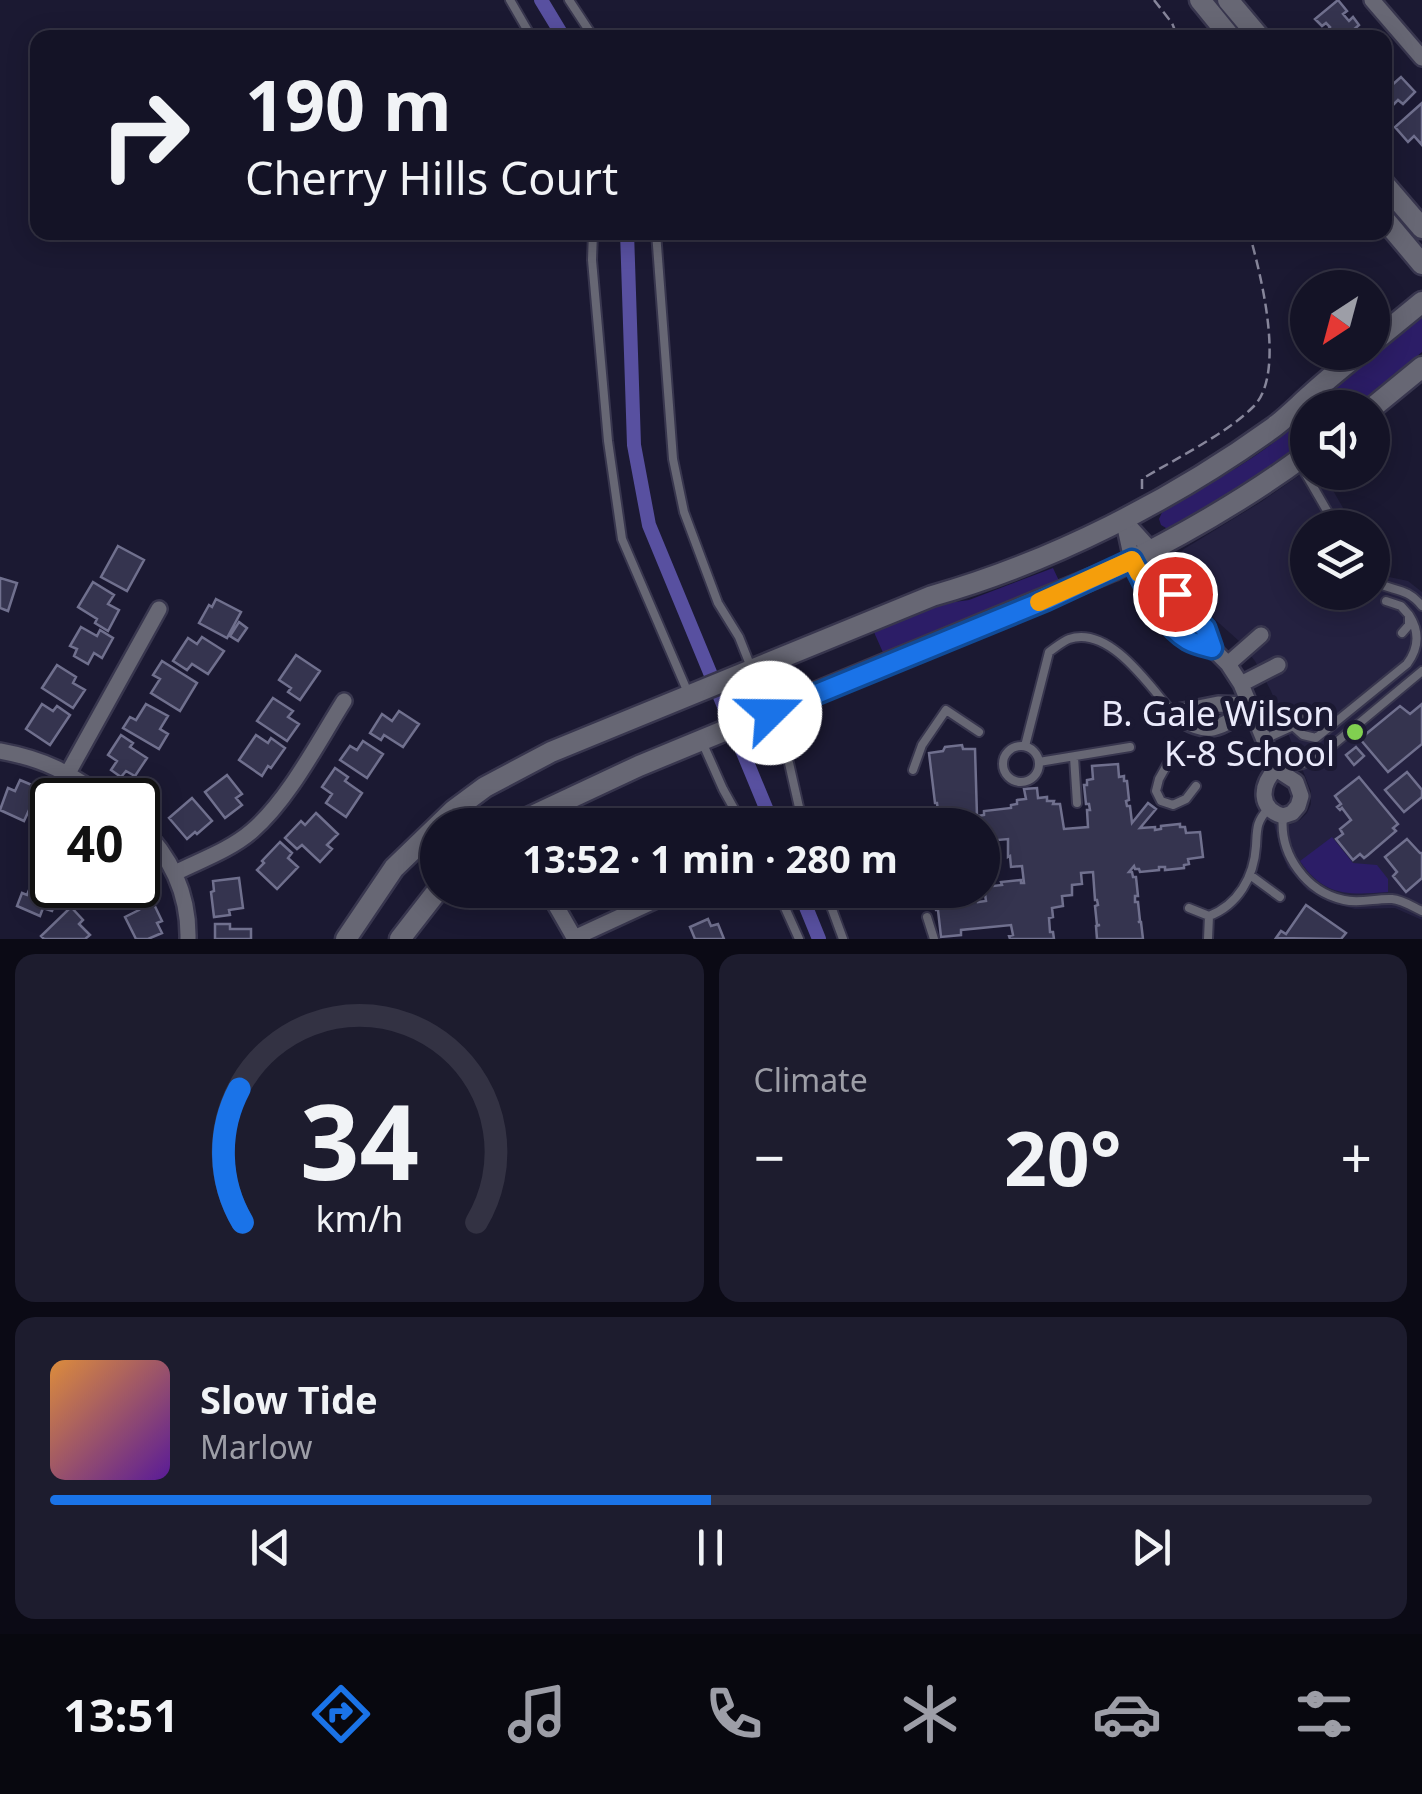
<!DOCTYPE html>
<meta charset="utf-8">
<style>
body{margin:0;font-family:"Noto Sans",sans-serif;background:#1d1c2e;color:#f1f3f6;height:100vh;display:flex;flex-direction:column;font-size:38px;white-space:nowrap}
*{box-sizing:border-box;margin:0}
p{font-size:32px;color:#9d9ea7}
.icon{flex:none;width:55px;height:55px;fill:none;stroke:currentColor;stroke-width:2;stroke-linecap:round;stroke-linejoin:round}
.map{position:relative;height:939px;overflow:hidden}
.details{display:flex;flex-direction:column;gap:15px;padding:15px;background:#0b0a15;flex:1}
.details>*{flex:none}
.guide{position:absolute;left:30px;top:30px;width:1362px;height:210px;border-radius:20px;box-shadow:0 5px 25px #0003,0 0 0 2px #333243;background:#141326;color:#f1f3f6;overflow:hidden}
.needle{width:65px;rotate:216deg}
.buttons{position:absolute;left:1290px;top:270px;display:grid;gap:20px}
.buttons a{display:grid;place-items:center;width:100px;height:100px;border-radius:50%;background:#141326;box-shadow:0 5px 25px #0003,0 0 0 2px #333243;font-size:50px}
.speed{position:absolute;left:30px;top:778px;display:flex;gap:20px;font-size:50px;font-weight:700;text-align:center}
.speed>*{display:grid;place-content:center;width:130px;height:130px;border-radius:50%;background:#141326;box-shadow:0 5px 25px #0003,0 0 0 2px #333243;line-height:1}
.speed .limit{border:5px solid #111;border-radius:15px;background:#fff;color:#111}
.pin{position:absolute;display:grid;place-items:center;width:85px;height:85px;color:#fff;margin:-42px;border:5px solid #fff;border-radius:50%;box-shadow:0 2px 10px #0007}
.me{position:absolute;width:110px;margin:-55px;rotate:68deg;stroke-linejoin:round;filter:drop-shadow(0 0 8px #0008)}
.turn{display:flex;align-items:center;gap:35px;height:210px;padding:0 50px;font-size:45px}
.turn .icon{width:130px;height:130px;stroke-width:2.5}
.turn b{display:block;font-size:70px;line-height:85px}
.big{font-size:75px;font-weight:700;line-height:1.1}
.details .card{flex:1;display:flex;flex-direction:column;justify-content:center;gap:15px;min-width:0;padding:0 35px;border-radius:20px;background:#1d1c2e}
.details .dial{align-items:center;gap:0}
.dial svg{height:260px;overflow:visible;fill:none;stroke:#333243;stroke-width:7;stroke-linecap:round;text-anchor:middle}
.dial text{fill:#f1f3f6;stroke:none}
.song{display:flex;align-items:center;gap:30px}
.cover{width:120px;height:120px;border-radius:15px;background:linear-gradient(135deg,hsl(30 70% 55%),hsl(270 70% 35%))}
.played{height:10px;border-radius:5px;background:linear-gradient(90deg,#1a73e8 50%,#333243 50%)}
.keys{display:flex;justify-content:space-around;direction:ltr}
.heat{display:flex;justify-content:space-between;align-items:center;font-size:55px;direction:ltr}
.details .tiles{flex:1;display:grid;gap:15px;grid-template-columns:1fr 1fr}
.card:last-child{grid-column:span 2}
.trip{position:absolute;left:420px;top:808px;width:580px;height:100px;border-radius:50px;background:#141326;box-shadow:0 5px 25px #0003,0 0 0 2px #333243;font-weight:700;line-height:100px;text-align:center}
.tabs{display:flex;height:160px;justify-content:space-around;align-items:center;background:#08080f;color:#9d9ea7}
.tabs .icon{width:70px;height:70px}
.tabs .current{color:#1a73e8}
.tabs b{font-size:45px;color:#f1f3f6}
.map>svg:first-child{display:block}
.built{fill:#242140}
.green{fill:#2c1d67}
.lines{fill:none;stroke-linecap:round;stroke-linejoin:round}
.canal{stroke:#5850a0;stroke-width:14}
.building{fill:#35344f;stroke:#70708e;stroke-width:2.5}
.service-casing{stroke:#38364e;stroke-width:12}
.minor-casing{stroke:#38364e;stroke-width:20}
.tertiary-casing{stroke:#38364e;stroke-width:25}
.path{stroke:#87869b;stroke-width:2.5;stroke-dasharray:10 5;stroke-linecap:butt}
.service{stroke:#676774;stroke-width:8}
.minor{stroke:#676774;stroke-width:15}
.tertiary{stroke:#676774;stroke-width:20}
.route-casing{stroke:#114b97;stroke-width:25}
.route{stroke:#1a73e8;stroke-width:18}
.slow{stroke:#f59e0b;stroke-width:18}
.poi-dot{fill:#81d050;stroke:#1b1932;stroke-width:4}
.labels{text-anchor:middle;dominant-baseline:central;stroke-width:10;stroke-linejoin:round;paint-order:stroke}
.poi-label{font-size:35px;fill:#eaeafb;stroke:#1b1932;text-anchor:end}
</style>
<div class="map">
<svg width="1422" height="939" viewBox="0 0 1422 939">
<rect width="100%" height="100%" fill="#1b1932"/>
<path class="built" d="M1307,470L1308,472L1323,473L1354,527L1308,528V592H1372L1373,562L1380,575L1408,581L1422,592V920L1395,908L1355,909L1331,903L1307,890L1288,868L1281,852L1274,824L1289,825L1300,820L1307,813L1311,804V791L1271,691L1255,661L1239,641L1201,607L1189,592L1176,570L1177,556L1184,549L1261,502Z"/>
<path class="green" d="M1422,316V352L1356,407L1310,408L1415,319Z
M1307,410L1308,445L1245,488L1171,531L1161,525L1159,519L1163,510C1205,486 1280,448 1307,410Z
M1053,568L1061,585L885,657L873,630L933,605L969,600Z
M1332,837L1353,863L1377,865L1388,879V892C1349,895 1324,897 1300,861Z"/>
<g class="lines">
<path class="canal" d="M541,0L564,38
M627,232L634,445L649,525L773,825
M799,890L819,939"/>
</g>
<path class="building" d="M1338,0L1347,11L1343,14L1349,21L1353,17L1359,25L1344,38H1321L1330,27L1326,23L1322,26L1315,19Z
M1401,77L1415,92L1403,104L1398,100L1385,113V80L1391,86Z
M1422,103V145L1414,136L1408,142L1395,127Z
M118,546L144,560L127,591L101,577Z
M0,578L17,583L8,611L0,608Z
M93,582L114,595L108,604L119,610L108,631L95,623L97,619L78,607Z
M216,599L241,612L227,638L199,623L209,605L212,607Z
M239,622L247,628L238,641L230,636Z
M81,627L97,636L100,630L113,638L102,658L94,653L88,664L74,656L77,649L70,646Z
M202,637L224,651L208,674L192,664L187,670L173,661L188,638L197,644Z
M296,655L320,671L300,700L288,692L291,688L279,680Z
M162,661L197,683L180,711L151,693L160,679L153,675Z
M57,665L76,677L73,683L85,690L73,708L42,688Z
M273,698L293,711L288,717L299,724L287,741L257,721Z
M42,704L53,711L57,706L70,715L50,745L26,729Z
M146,704L168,716L160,729L168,734L159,749L123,728L130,717L136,720Z
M1422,704V744L1388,772L1360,739L1400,706L1410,714Z
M399,711L419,724L403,747L384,735L381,740L370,733L382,714L392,721Z
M121,735L133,743L130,747L147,758L135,776L126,771L121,777L111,770L117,761L108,755Z
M256,735L268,743L271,738L285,748L271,768L268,766L262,776L239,760Z
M363,741L383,754L367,778L340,760L350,746L357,750Z
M962,745L963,749H975L977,816L984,815V811L1011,808V805L1017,804V800L1026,799L1024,789L1037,788L1038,798L1047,797V801H1054L1053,804H1060L1064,829L1088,827L1087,810H1090L1089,804H1086L1084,785H1087V780L1093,779L1092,766L1118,764L1119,777L1124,776V781H1127L1129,800L1126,801L1127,806H1130L1132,823L1148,803L1156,809L1140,828L1155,827V830L1161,829V826L1180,824V827H1185L1186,833L1200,832L1203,857L1188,859L1189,864L1184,865V868L1165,870V867H1159V870L1140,872L1139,869H1135L1134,866L1129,872H1132L1133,877H1136L1138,896H1135V902H1138L1140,921L1138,922H1141L1143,939H1097L1096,926L1100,925H1097L1095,906L1098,905L1097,900H1095L1093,872L1081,873L1082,884L1072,885V895L1062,896L1063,906L1052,908L1053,917L1049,918L1050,932H1053L1054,939H1010L1009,936L1013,935L1011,925L961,930V935L941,937L938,910H936L932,890H977L978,902L986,901L984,887L1002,885L1001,882L1021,880V883H1024L1022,866L1011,867L1010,856L1008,857V839L987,841L986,824L927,825V820L939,819L937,803H935L929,753L943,751L945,747Z
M1356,747L1364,756L1354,765L1346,755Z
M335,768L348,777L345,781L362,793L346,817L326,803L332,794L322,787Z
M1407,772L1422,790V797L1404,812L1385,790Z
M227,775L242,794L236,798L242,805L225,818L205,792Z
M1359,777L1398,824L1393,828L1396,831L1368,855L1364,858L1360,854L1353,860L1336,839L1343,834L1340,829L1351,820L1342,808L1340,810L1337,807L1341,804L1335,796Z
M20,780L39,788L24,821L0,810L8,788L15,791Z
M192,798L212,821L197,834L195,832L187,839L169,818Z
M45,800L52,804V843L44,839L46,834L32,826Z
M316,813L338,834L327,845L332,849L320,862L302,845L297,849L285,838L301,821L305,825Z
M1407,839L1420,853H1422V878L1406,892L1393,876L1397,872L1385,857Z
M280,842L292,853L288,858L298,867L277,889L257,870L264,863L262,861Z
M138,870L148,881L128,901L116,890L112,894L103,885H138Z
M34,878L61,889L52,911L43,908L40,916L17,906L22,893L27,895Z
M239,878L243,908L229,910L230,915L214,917L211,892L214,891L213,881Z
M151,898L162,921L157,923L162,933L148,939H136L125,917L139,910L137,905Z
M1306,905L1346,933L1341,939L1276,938L1281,931L1286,934Z
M71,907L83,920L79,924L90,935L85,939H44L41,936Z
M708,919L711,926L718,924L724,939H695L690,927Z
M215,924H230V929H251V939H215Z"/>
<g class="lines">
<g class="service-casing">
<path id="service" d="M510,0L532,38
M569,0L594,38
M593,232L592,260L608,441L622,539L689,695
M656,232L673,459L684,512L718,603L739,637L789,763L803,825
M1300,464L1337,528
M1372,580C1391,592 1406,586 1422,606
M1386,601L1401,606L1409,615V625L1402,633
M1293,726L1303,735L1316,738L1407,664C1419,648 1420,632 1409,615
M1265,739L1293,726L1305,714
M703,744L723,789L743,825
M1003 764a18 18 0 1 1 36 0a18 18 0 1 1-36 0Z
M1025,746L1049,652C1055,648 1063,641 1069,639C1110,625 1150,687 1173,713
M1074,757L1077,803
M1039,762L1130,747
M1168,763L1159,779L1156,791L1161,801L1173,805L1186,799L1196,786
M1281,768L1303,764L1321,755L1422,671
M913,770L922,745L946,710L979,732
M1283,816C1279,854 1306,892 1344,900C1360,904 1376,898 1392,899C1403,900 1413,907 1422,911
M915,820V825
M1250,875L1280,897
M777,890L799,939
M825,890L843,939
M1189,908L1209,916C1238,905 1254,877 1256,846C1257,829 1256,822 1268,809
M927,917L934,939
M1208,939L1209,916"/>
</g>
<g class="minor-casing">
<path id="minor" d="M1372,0L1422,58
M1123,519L1152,551L1175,594L1191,615L1205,628L1212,648L1228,664L1241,684L1276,769L1296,782L1301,796L1298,806L1292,813L1283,816C1258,809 1260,785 1276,769
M1124,523L1132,560L1156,604L1172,626L1190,642L1212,648
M1228,664L1261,635
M1241,684L1278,665
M1173,713C1208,738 1220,730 1251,705
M1173,713L1218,704L1251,705
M0,751C44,759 71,773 106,800
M68,773L159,609
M138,824C170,855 189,894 188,939
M175,873C201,860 230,850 252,831C289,799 318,742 344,701
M547,890L575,939
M574,938L676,891"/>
</g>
<g class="tertiary-casing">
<path id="tertiary" d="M1200,0L1231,38
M1228,0L1260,38
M1385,185L1422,228
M1385,220L1422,264
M1372,343L1422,302
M1372,408L1422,367
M513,825L639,766L1113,570C1181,536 1247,499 1308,453
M346,939L394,868L454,810L485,787L551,752L932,596C1052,562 1173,500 1274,427C1286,418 1297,407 1308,397C1325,381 1343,367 1361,352
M400,939L438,890"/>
</g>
<path class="path" d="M1154,0L1172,23L1178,38
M1142,489V479C1175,459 1226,434 1253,407C1287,374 1260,272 1249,232"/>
<use href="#service" class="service"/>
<use href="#minor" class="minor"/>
<use href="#tertiary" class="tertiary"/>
</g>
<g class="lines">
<g class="route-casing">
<path id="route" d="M770,713L1046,600L1132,560C1147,588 1161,624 1188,640C1195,644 1204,646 1212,648L1205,628L1191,616L1175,594"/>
</g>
<use href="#route" class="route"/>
<path class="slow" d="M1039,602L1132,560L1139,573"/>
</g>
<circle class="poi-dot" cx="1355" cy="732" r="10"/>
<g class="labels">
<g class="poi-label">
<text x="1335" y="712">B. Gale Wilson<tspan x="1335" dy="40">K-8 School</tspan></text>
</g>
</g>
</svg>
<div class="buttons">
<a><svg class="needle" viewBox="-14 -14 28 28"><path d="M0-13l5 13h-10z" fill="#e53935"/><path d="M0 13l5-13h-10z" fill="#9d9ea7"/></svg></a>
<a><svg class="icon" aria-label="sound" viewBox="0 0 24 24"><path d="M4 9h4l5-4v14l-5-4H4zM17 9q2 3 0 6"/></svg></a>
<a><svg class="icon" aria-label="layers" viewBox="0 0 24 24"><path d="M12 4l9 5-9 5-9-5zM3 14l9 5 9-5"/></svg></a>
</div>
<div class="speed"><div class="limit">40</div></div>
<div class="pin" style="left:1175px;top:594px;background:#d93025"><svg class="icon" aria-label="arrive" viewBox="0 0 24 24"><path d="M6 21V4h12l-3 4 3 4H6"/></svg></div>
<svg class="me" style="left:770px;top:713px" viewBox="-20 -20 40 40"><circle r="19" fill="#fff"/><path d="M0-13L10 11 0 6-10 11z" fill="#1a73e8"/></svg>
<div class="trip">13:52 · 1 min · 280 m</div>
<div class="guide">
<div class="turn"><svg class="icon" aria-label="right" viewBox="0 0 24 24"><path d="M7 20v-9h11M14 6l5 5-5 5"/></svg><div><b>190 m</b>Cherry Hills Court</div></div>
</div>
</div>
<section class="details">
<div class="tiles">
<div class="card dial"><svg viewBox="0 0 100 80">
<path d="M14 69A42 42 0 1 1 86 69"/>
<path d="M14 69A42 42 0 0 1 13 28" stroke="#1a73e8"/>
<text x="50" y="56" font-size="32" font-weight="700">34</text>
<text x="50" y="72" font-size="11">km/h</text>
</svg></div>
<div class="card"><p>Climate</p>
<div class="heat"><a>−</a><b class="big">20°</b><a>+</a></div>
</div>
<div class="card">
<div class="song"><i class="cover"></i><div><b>Slow Tide</b><p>Marlow</p></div></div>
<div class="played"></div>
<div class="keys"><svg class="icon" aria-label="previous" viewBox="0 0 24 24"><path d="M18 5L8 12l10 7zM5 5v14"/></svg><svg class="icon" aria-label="pause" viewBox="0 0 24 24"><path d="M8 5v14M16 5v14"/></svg><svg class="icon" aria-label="next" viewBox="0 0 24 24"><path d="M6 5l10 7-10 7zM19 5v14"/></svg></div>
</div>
</div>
</section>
<nav class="tabs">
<b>13:51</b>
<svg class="icon current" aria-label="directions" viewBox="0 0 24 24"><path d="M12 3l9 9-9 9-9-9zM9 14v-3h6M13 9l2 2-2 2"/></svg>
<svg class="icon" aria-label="music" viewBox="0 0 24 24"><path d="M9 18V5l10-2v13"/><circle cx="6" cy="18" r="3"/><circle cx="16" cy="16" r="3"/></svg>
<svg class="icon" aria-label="phone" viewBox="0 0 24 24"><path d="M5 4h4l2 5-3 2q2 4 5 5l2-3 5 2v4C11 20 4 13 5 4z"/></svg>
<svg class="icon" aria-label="climate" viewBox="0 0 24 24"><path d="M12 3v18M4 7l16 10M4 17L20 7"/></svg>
<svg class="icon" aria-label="car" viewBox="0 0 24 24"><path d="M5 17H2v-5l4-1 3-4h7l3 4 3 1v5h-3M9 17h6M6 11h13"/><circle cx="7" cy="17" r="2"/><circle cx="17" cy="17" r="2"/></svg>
<svg class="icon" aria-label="filters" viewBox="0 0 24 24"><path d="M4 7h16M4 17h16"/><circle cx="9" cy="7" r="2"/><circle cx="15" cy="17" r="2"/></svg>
</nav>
